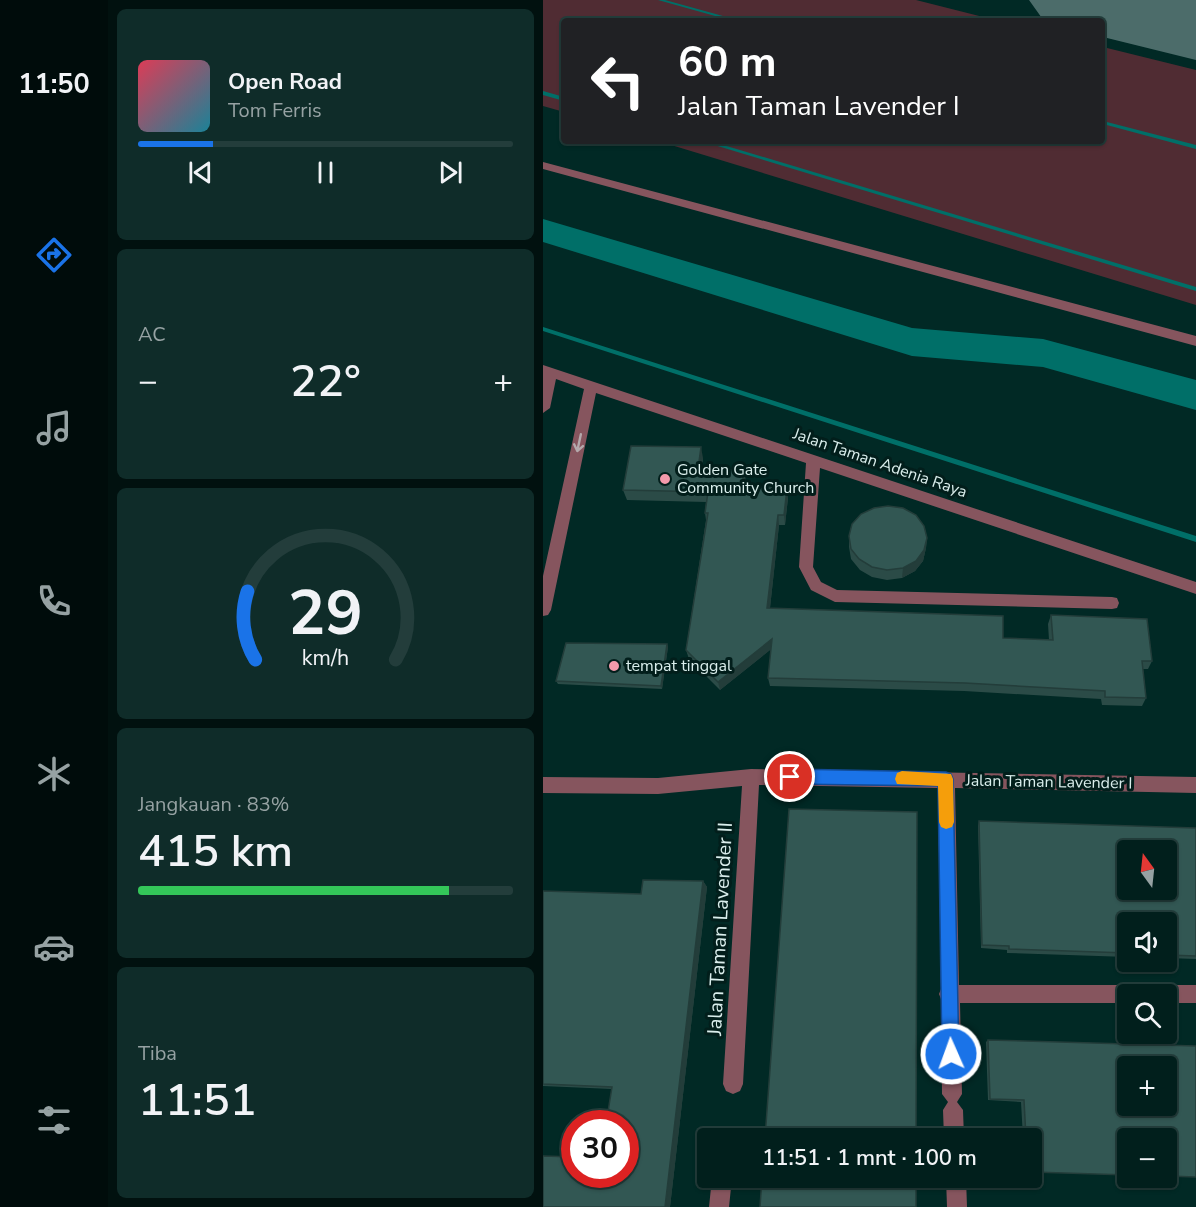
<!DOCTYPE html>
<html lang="id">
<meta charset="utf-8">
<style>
body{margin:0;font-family:"Nunito Sans",sans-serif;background:#0f2c29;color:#f1f3f6;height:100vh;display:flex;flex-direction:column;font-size:22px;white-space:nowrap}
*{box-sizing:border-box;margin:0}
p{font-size:20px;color:#96a2a3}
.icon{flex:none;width:33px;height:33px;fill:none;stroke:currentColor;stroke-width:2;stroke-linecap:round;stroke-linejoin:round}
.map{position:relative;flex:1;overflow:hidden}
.details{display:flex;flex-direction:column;gap:9px;padding:9px;background:#01110f;width:435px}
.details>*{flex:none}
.top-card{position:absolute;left:18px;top:18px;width:544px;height:126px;border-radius:6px;box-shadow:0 2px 4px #0004,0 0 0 2px #233d3b;background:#202124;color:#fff;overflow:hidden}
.needle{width:39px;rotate:345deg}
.fabs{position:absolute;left:574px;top:840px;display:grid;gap:12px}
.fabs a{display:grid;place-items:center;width:60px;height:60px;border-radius:6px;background:#011f1c;box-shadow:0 2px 4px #0004,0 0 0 2px #233d3b;font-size:30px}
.speed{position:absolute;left:18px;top:1110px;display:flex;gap:12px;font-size:30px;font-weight:700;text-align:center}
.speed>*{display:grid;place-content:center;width:78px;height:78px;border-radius:50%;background:#011f1c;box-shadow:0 2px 4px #0004,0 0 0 2px #233d3b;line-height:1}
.speed .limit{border:9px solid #d22;background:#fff;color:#111}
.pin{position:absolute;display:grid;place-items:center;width:51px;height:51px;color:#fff;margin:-26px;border:3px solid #fff;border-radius:50%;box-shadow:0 2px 6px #0007}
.me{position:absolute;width:66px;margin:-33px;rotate:358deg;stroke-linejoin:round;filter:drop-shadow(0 0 4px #0008)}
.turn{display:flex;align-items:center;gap:21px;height:126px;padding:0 18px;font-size:27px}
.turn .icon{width:78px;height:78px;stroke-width:2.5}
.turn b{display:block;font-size:42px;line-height:51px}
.big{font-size:45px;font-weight:600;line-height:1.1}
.details .card{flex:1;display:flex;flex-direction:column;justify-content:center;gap:9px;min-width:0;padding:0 21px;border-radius:9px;background:#0f2c29}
.details .dial{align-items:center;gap:0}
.dial svg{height:156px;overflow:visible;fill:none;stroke:#233d3b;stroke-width:7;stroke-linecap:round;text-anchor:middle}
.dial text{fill:#f1f3f6;stroke:none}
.song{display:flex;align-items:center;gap:18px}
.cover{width:72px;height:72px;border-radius:9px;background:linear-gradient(135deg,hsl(350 70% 55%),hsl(190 70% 35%))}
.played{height:6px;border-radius:3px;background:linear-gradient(90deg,#1a73e8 20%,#233d3b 20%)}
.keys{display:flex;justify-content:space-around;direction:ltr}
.heat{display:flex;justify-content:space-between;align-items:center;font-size:33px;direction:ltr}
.charge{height:9px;border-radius:4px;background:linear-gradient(90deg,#34c759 83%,#233d3b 0)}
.trip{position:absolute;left:154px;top:1128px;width:345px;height:60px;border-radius:6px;background:#011f1c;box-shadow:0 2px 4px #0004,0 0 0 2px #233d3b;font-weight:600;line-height:60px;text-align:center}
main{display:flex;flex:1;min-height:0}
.tab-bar{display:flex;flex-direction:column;width:108px;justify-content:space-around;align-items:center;background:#000c0b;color:#96a2a3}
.tab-bar .icon{width:42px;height:42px}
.tab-bar .on{color:#1a73e8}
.tab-bar b{font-size:27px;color:#f1f3f6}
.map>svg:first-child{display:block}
.green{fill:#502c33}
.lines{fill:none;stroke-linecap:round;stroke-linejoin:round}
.stream{fill:#006f68;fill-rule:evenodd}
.river{fill:#006f68;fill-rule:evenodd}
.runway{fill:#4c6c6a;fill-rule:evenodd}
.street{fill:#86555e;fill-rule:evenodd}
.wall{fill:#2b4b47}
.shaded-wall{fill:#233d3a}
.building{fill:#325753;stroke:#233d3a;stroke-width:1.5;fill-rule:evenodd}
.oneway{stroke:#b4a9ac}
.route{fill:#1a73e8;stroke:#114b97;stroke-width:1.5}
.slow{fill:#f59e0b}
.poi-dot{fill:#f39aab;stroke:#021e1b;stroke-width:2}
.labels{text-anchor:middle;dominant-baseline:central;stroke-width:6;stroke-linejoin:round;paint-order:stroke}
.street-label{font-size:16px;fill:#daeeec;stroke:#021e1b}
.poi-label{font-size:16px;fill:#daeeec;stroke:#021e1b;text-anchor:start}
.near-street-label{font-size:20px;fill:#daeeec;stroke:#021e1b}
</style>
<main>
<nav class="tab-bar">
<b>11:50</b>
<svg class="icon on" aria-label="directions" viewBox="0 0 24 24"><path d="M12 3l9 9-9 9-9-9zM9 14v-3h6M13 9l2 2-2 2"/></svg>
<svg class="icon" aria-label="music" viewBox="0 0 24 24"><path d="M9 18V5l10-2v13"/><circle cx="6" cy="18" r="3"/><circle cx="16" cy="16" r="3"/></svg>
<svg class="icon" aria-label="phone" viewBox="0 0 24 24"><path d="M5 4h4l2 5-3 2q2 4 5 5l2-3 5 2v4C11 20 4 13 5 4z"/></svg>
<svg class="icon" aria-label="climate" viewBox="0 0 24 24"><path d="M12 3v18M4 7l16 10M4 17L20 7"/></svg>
<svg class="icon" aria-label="car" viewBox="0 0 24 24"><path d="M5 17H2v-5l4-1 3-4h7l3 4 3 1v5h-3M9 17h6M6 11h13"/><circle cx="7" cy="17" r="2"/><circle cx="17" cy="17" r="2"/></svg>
<svg class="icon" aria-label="filters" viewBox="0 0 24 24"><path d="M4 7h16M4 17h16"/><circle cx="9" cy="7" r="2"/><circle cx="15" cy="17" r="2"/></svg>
</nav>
<section class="details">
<div class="card">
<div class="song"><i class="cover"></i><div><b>Open Road</b><p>Tom Ferris</p></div></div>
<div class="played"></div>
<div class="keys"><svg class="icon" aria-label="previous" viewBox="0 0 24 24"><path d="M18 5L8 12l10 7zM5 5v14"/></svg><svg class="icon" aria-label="pause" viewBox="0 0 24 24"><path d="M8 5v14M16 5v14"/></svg><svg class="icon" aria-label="next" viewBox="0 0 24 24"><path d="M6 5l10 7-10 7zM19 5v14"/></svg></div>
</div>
<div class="card"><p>AC</p>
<div class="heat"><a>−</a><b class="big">22°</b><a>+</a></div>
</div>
<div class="card dial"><svg viewBox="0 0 100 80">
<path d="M14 69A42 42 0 1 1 86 69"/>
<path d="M14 69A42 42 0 0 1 10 34" stroke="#1a73e8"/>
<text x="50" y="56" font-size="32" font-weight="700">29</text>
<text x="50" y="72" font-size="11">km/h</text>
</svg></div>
<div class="card"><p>Jangkauan · 83%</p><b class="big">415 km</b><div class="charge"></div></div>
<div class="card"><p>Tiba</p><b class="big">11:51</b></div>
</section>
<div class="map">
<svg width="653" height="1207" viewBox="0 0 653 1207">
<rect width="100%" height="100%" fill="#012925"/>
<path class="green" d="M0,0H373L456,21H21V112L0,106Z
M560,47L653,70V305L115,141H560Z"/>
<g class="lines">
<path class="stream" d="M115,0H122L198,21H190Z
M0,91L21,97V101L0,95Z
M560,121L653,145V149L560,124Z
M158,141H167L653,287V291Z
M0,327L653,536V542L0,331Z"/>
<path class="river" d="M0,219L369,328L500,339L653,380V410L500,367L369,356L0,242Z"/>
<path class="runway" d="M486,0H653V60L560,37V21H501Z"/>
<path class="street" d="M0,162L653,336V346L0,169Z
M0,365L653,582V594L277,468L270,567L278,582L294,590L569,597L574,598L576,603L574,608L569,609L292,602L268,590L256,567L263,463L53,393L8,610L5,615L0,616V576L41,389L13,379L7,408L0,413Z
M208,769L653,777V793L412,788L416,985H653V1003H624V994H585V1003H417L419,1094L414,1102L420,1110L421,1138H401L400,1110L405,1102L399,1094L398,999L396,994L398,989L395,788L216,785L200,1084L197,1091L190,1094L183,1091L180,1084L199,786L115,794L0,793V777L115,778Z
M169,1178H189L186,1207H166Z
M403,1178H423L424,1207H404Z"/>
</g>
<path class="wall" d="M160,458L159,469L203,481L202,486L245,498L242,525H236L227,608L460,638L506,640L505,624L508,615L609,661L605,669H600L603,698L599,706L559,705L558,699L421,691L227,686L225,678L228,649L177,690L146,659L143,650L163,520L162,513L163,502L84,500L80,490Z
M306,536L384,538L383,548L380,561L372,571L359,578L344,580L329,577L317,570L308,559L306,547Z
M124,644L125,647L119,689L15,684L13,681Z
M436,821L653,828V959L624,958V922H585V957L464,953V950L438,948L435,826Z
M160,881L164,887L127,1207H0L82,1174L69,1089L0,1086V891L98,894Z
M445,1040L653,1046L489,1138H480L478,1102L445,1100L443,1042Z"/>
<path class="shaded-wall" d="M158,447L160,458L157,479L155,469Z
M201,470L203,481L201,496L199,486Z
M244,488L245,498L242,525L241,515Z
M235,515L236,525L226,617L224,608Z
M384,538L383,548L380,561L372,571L359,578L360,568Z
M229,639L231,647L177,690L175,682Z
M124,644L125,647L119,689L118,686Z
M160,881L164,887L127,1207H122Z"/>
<path class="building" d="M88,446L158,447L155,469L201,470L199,486L244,488L241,515H235L224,608L460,616V638L510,640L508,615L604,619L609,661H599L603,698L562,697V691L422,683L225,678L229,639L175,682L143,650L165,513H162L165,492L80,490Z
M345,506L360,508L373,515L381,526L384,538L381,550L373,561L360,568L344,570L329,567L316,559L308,549L306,536L309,524L318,514L331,508Z
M23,643L124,644L118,686L13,681Z
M246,809L374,812L373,1138H222Z
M436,821L653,828V956L624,955V922H585V953L466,949V946L439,945ZM585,850H624V890H585Z
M100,880L160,881L122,1207H0V1156L32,1157V1174H82V1124H63L69,1087L0,1084V891L98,894Z
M445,1040L653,1046V1177L624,1176V1138H585V1175L489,1172V1138H483L481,1100L447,1099ZM585,1066H624V1106H585Z
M219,1178H373V1207H217Z"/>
<defs><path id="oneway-shaft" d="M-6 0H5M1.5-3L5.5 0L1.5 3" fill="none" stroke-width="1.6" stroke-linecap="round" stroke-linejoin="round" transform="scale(1.5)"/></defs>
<use class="oneway" href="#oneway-shaft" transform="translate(36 443) rotate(102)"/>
<path class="route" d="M247,769L403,772L408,774L410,779L416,1054L414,1060L408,1062L401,1060L399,1054L395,786L247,784L242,782L240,777L242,771Z"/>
<path class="slow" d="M359,771L408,774L410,779L411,822L409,827L403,829L398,827L396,822L395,786L354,784L352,779L354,773Z"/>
<g class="poi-dot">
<circle cx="122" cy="479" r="6"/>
<circle cx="71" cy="666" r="6"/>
</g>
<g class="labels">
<g class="street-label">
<text transform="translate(337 463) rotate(19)">Jalan Taman Adenia Raya</text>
<text transform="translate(506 782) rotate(1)">Jalan Taman Lavender I</text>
</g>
<g class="poi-label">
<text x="134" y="470">Golden Gate<tspan x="134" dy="18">Community Church</tspan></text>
<text x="83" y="666">tempat tinggal</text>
</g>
<g class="near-street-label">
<text transform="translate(177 929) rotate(-87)">Jalan Taman Lavender II</text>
</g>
</g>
</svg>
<div class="fabs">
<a><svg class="needle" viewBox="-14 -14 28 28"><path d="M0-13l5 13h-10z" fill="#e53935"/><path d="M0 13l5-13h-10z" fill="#96a2a3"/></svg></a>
<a><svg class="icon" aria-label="sound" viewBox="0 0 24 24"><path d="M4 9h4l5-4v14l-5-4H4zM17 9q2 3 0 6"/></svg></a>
<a><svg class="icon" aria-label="search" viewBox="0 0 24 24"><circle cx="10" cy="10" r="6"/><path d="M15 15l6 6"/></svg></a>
<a>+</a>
<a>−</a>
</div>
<div class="speed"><div class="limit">30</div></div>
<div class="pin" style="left:247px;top:777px;background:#d93025"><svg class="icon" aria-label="arrive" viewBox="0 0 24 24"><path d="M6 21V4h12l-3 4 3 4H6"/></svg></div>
<svg class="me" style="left:408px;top:1054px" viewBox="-20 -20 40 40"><circle r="17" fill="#1a73e8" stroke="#fff" stroke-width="3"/><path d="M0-11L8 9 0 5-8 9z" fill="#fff"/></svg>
<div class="trip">11:51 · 1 mnt · 100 m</div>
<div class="top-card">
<div class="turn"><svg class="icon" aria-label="left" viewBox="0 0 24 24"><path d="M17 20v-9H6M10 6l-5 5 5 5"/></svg><div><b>60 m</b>Jalan Taman Lavender I</div></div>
</div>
</div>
</main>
